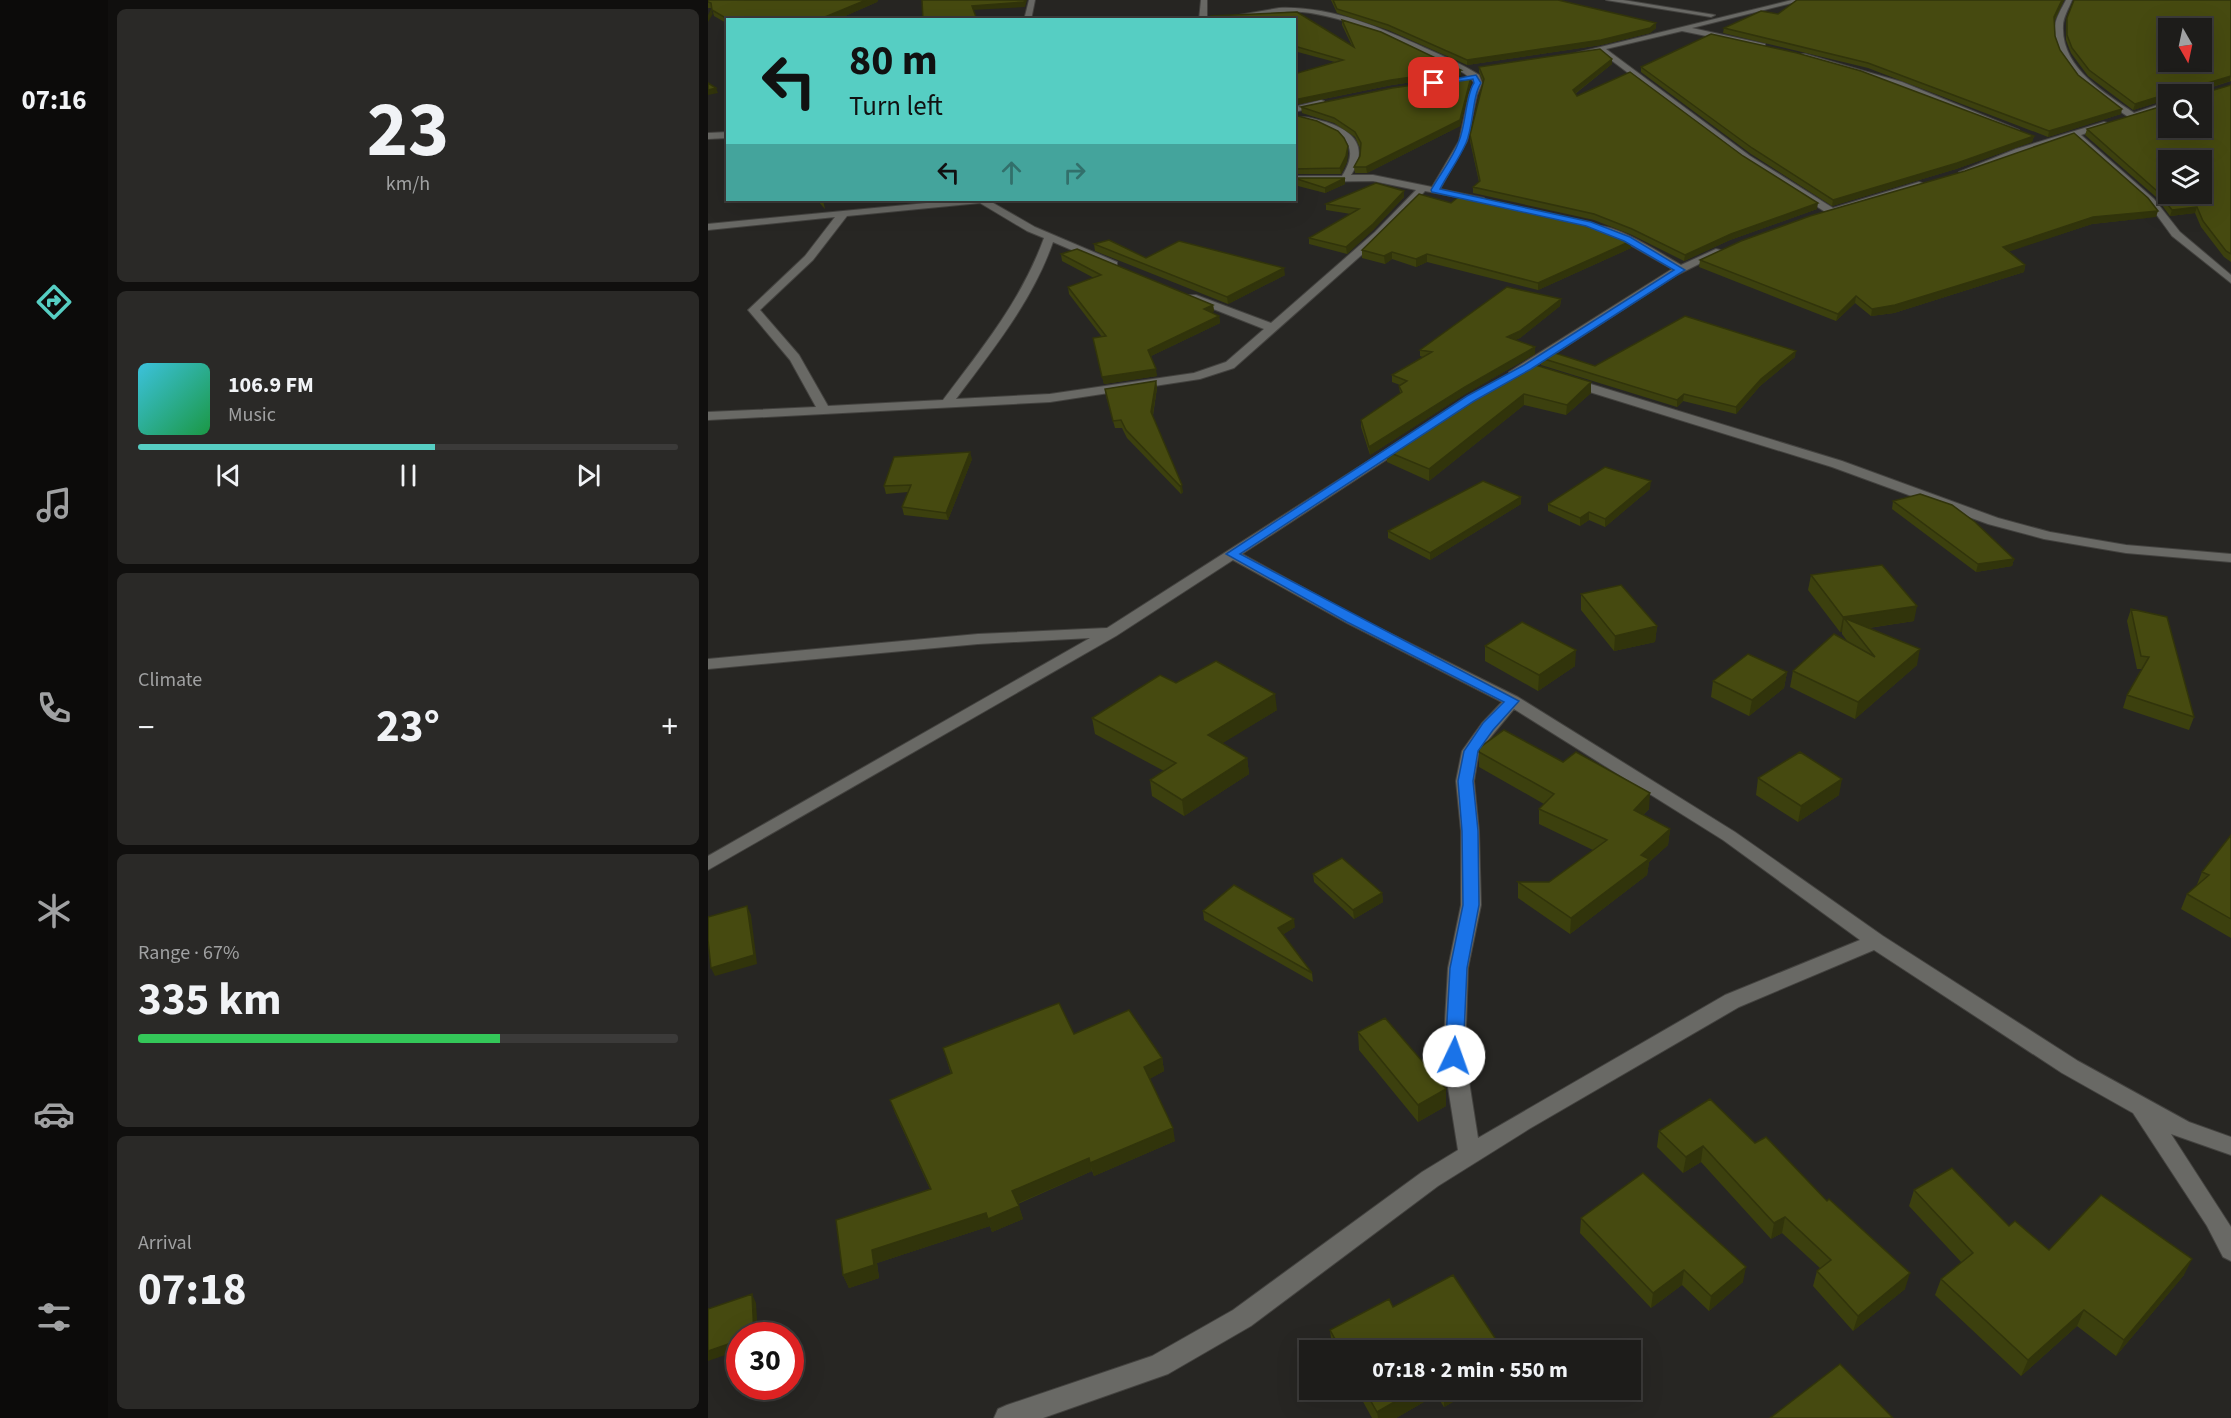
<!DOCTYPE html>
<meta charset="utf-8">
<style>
body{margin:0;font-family:"Source Sans 3",sans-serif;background:#2a2927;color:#f1f3f6;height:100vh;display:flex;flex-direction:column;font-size:22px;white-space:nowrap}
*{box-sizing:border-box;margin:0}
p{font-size:20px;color:#a0a1a2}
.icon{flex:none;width:33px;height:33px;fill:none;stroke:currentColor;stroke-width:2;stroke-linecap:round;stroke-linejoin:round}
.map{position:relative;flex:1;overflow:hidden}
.drawer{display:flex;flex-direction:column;gap:9px;padding:9px;background:#100f0e;width:600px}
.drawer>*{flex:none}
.guide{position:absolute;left:18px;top:18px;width:570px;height:183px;border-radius:0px;box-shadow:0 6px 24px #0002,0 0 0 2px #3b3a39;background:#56cec3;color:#111;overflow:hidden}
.needle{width:39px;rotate:171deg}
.controls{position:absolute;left:1450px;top:18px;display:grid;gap:12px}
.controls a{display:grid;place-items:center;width:54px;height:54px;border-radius:0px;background:#1d1c1a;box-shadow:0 6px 24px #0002,0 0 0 2px #3b3a39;font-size:30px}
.speed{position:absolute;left:18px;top:1322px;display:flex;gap:12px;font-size:30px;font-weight:700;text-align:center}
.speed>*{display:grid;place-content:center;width:78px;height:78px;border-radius:50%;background:#1d1c1a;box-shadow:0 6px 24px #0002,0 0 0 2px #3b3a39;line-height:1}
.speed .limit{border:9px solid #d22;background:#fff;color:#111}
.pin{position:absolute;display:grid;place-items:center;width:51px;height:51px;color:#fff;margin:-26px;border-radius:12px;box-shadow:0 3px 9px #0006}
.me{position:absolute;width:66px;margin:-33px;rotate:3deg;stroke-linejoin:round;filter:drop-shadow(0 0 4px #0008)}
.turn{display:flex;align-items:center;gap:21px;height:126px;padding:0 24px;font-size:27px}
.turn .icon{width:78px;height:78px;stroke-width:2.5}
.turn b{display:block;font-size:42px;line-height:51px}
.lanes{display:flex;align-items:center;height:57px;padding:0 24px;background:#0003;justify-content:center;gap:30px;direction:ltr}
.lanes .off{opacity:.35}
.big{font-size:45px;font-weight:700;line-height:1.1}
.drawer .card{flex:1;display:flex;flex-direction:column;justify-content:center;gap:9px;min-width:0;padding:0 21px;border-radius:9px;background:#2a2927}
.drawer .dial{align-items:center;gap:0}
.dial b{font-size:78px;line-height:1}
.song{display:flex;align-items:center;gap:18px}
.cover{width:72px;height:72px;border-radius:9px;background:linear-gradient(135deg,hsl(190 70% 55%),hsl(140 70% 35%))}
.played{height:6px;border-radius:3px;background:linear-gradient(90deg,#56cec3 55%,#3b3a39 55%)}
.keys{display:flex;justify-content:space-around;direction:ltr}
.heat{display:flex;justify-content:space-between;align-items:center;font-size:33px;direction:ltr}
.charge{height:9px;border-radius:4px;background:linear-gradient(90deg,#34c759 67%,#3b3a39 0)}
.trip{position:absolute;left:591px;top:1340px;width:342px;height:60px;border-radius:0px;background:#1d1c1a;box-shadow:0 6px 24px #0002,0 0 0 2px #3b3a39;font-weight:700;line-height:60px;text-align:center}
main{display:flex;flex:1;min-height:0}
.menu{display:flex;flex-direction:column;width:108px;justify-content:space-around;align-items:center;background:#0c0b0a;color:#a0a1a2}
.menu .icon{width:42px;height:42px}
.menu .active{color:#56cec3}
.menu b{font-size:27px;color:#f1f3f6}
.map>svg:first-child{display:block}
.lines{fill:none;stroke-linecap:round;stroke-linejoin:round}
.minor-casing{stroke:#43423f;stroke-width:2}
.minor{fill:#696965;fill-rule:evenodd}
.wall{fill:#3c400e}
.shaded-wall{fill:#31340b}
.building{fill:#464a10;stroke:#31340b;stroke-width:1.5;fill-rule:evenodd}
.route{fill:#1a73e8;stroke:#114b97;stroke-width:1.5}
</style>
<main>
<nav class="menu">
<b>07:16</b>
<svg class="icon active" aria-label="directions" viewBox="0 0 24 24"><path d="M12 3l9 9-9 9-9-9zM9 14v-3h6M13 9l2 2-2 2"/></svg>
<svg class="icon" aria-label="music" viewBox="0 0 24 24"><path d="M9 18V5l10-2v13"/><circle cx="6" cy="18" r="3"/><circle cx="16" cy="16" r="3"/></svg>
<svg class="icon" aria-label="phone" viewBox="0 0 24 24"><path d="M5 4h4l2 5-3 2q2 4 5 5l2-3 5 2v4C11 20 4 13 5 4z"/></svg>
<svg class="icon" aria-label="climate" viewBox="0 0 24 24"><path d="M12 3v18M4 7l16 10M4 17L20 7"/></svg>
<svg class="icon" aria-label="car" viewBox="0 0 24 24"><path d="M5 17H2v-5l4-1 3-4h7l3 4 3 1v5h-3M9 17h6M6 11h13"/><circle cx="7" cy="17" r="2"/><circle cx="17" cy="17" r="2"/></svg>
<svg class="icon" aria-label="filters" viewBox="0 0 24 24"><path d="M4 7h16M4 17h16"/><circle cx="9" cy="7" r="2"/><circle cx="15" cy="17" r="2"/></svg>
</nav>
<section class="drawer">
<div class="card dial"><b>23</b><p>km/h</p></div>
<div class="card">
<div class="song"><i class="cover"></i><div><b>106.9 FM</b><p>Music</p></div></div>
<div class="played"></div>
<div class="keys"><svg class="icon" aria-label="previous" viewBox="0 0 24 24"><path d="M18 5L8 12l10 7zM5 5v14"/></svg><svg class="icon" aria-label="pause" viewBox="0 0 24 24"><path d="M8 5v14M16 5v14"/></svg><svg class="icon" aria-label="next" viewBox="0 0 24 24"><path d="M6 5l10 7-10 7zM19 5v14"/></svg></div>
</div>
<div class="card"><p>Climate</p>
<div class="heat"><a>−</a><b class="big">23°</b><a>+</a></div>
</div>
<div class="card"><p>Range · 67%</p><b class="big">335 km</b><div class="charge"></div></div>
<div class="card"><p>Arrival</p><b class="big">07:18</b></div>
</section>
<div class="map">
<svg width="1523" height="1418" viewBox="0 0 1523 1418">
<rect width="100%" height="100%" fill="#272623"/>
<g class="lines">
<g class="minor-casing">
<path id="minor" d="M321,0H327L323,20H316Z
M493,0H499V20H491Z
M898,0H915L1007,15L1003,17Z
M1084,0H1096L984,28L1057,44V48L974,31L898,49L1042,156L1125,208L1211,182L1214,183V187L1125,213H1119L1036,160L891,51L872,55L868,53Z
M1358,0H1364C1361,8 1355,17 1355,26C1353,68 1397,93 1426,113L1461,101V107L1422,118C1391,97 1345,70 1347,26C1348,17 1354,8 1358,0Z
M571,8C622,6 671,27 717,48C735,56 754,64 771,75L774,83L769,95L759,141L732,189L776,198V202L717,191L675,236L526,368L492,379L342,402L0,420V412L108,407L82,360L40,310L97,256L127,217L0,230V224L250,200H280L327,227L409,262V266H401L345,242C324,302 285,349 248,399L342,394L486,373L518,362L556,329L480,299V295H488L563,323L667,232L708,190L665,181L586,182V176H634C658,138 624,129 594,121V117C602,117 610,120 618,122C646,131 661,147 643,175H665L724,187L751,141L761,95L766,83C761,67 651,25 630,19C618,16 606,13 594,12C563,10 532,20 502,20ZM272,203L319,231L336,238C313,301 275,347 235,400L120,406L91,355L52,310L105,260L139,216Z
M1097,54L1194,82L1311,130L1304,132L1188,86L1094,58V54Z
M613,100L616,101V105L586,112V107Z
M1396,122L1403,124L1373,135L1446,199L1472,232L1523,275V283L1464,236L1440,203L1365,137L1314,153L1259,174L1251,172L1308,149Z
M20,132V138L0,139V133Z
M887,226C907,223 955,255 973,265L1008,249L1017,251L969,275L809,378H801V372L964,269L915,241L887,230Z
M863,378L1134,461L1290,518L1342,532L1418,545L1523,554V562L1418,553L1336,539L1280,524L1124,467L859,385L857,382Z
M696,438L702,442L701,445L534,554L649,617L810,697L1027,832L1175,936L1370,1061L1481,1122L1523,1137V1155L1463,1134L1523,1227V1261L1515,1257L1499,1226L1425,1113L1354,1073L1166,950L1031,1007L821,1129L730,1186L543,1326L460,1374L335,1418H286L290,1409L299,1405L444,1356L525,1310L714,1172L750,1150L735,1056L740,968L753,905V831L748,781L754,751L774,723L794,702L639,623L525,560L408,636L0,870V856L382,638L270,644L0,669V659L270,634L399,628ZM806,709L1015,840L1152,940L1017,995L770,1138L757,1056L760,968L773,905L771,831L766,781L771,751Z"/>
</g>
<use href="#minor" class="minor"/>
</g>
<path class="wall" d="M0,0H170L169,2L128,20H20V24L6,16L4,8H0Z
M623,0H850L948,23V28L942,33L893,45L759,65L680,30L629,13Z
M1089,0H1356L1347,20V36L1352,50L1370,75L1413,114L1340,137L1160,68L1015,33L1016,28L1070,14Z
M1523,0V81L1492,91L1496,93L1523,85V262L1516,257L1493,227L1487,213L1462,216L1448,197L1377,135L1379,129L1494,94H1461V99L1425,110L1380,76L1363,53L1358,40V23L1359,18Z
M586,20L644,46L634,25V20L753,70V75L684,85L586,105V74L627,62L586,51Z
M904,59V64L867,94L869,96L1035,156L1109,209L1022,240L976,261L924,235L886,220L765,193V187L771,182L762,141V135L775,82L771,72V67Z
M933,67L1326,136L1324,142L1248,169L1124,206L1043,154L933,72Z
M763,82L752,126L659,173H647L646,167L652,156V148L647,137L626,123L594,113L593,107Z
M586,115L640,146L639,162L633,174H586Z
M586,179L637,184L617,193L586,185Z
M696,191V197L665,230L639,254L601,244V238L643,214L618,210V204Z
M109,200H115L117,209Z
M743,203L923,241V248L830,290L719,262L708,267L684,259L677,264L654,258V250Z
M1448,217L1384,224L1301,251L1317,265L1316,272L1186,313L1163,316L1147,303L1128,321L991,267L992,260Z
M386,244L438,258L577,275L520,304L387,251Z
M353,254L505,305L506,311L503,313L511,316L512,323L443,356L449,376L396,384L385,338L394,337L361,294L360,287L386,278L354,261Z
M853,299L852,306L812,338L807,340L827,354L757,394L662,455L653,427V420L692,393L691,386L692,385L684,382V375L715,357L712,356V350Z
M1087,357L1052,386L1028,414L975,401L969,407L833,365V358L887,366Z
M448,381L449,388L445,416L475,492L473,494L419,438L414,428H407L398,396L397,389Z
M767,393H883L858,415L816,405L721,481L679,462L678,451Z
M264,459L240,520L196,515L194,507L200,492L178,494L176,486Z
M942,489L897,527L881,520L872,526L840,511V504Z
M813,497V504L722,560L680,538V531Z
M1185,501L1306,559L1304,566L1268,572L1184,509Z
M1103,575L1206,621L1161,628L1209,665L1147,719L1082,687L1085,671L1140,642L1134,634V632H1132L1100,590Z
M873,594L949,626L947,642L906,651L873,610Z
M1423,609L1486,717L1481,730L1415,708L1419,695L1434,669H1429L1419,621Z
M777,646L867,666L830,691L777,661Z
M1079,672L1076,688L1041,716L1003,697L1005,681Z
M468,683L569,710L514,743L539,758L541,774L476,816L444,796L442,780L456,771L387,734L384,718Z
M771,752L941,809L935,815L962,829L960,845L941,862L939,875L862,934L810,898V882H841L885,850L831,824V809L836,804L771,767Z
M1050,778L1131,795L1090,822L1048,795Z
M1523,835V938L1473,909L1479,894L1488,887L1494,872Z
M605,874L674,893L675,902L646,919L606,882Z
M495,911L587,927L574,935L604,973L605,982L496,920Z
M650,1032L738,1089V1106L710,1122L651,1050Z
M366,1034L454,1058L456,1071L441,1079L467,1141L386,1176L384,1171L310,1204L315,1219L284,1232L282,1226L169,1263L171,1278L141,1288L135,1275L222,1189L187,1113L182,1100L243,1074L235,1048Z
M1002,1099L1197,1289L1145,1331L1105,1286L1109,1271L1112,1268L1074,1233L1063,1239L993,1162L975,1173L949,1147L951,1131Z
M1206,1190L1301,1226L1341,1250L1476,1275L1408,1356L1369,1326L1313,1376L1227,1295L1233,1279L1254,1263L1201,1206Z
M873,1218L1035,1282L1001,1311L974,1285L943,1308L872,1233Z
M685,1307L795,1350H625L624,1347L622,1330Z
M648,1389H768L736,1407L728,1395L688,1418H664Z"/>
<path class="shaded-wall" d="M158,0H170L169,2L128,20H107Z
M319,0L317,7L264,10V6Z
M1354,0H1356L1345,22L1346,17Z
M3,9L5,14L0,22V15Z
M948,23V28L942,33L893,45L759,65V60Z
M904,59V64L865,95V90Z
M753,70V75L684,85L586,105V100L683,80Z
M1523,76L1522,81L1488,92L1487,94L1490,86Z
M763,77V82L752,126L659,173L658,167Z
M8,88L10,93L0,95V90Z
M1462,93L1460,99L1425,110L1427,104Z
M1414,109L1413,114L1340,137L1341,131Z
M1326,136L1324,142L1248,169L1124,206L1125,200Z
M640,146L639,162L633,174L632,168Z
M637,178V184L617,193V188Z
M696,191V197L665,230L639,254L638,247Z
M1110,203L1109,209L1022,240L976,261L977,255L1023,234Z
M1489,207L1487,213L1462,216L1464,210Z
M1450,211L1448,217L1384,224L1294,254L1295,247L1385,217Z
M923,241V248L830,290V283Z
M684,252V259L677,264L676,256Z
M719,254V262L708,267V259Z
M1317,265L1316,272L1186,313L1163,316L1164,309Z
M576,268L577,275L520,304L519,297Z
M1148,296L1147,303L1128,321L1130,314Z
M853,299L852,306L812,338L799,344V337Z
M505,305L506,311L497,316L496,309Z
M511,316L512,323L441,357L440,350Z
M827,347V354L757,394L662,455L661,447L757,387Z
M1088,351L1087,357L1052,386L1028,414V407L1053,379Z
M448,369L449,376L396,384L394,377Z
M448,381L449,388L444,419L443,412Z
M883,382V393L858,415L859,405Z
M816,394V405L721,481V469Z
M976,394L975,401L969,407V400Z
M262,452L264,459L240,520L238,513Z
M943,481L942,489L897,527V519Z
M474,485L475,492L473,494L472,486Z
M813,497V504L722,560V553Z
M881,512V520L872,526V518Z
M1306,559L1304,566L1268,572L1270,564Z
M1209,606L1206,621L1146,630L1136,618L1134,632H1132L1135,617Z
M949,626L947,642L906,651L907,636Z
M1212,649L1209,665L1147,719L1150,702Z
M868,650L867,666L830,691L831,675Z
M1079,672L1076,688L1041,716L1044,700Z
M567,694L569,710L502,751L500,735Z
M539,758L541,774L476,816L474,800Z
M1134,779L1131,795L1090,822L1093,806Z
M942,793L941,809L925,825L926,810Z
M962,829L960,845L941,862L939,875L862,934L863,918Z
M674,893L675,902L646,919L645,910Z
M39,906L43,915L49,964L7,976L3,968Z
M586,919L587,927L571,937L570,928Z
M454,1058L456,1071L438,1081L436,1067Z
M738,1089V1106L710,1122V1105Z
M465,1128L467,1141L386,1176L382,1163Z
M995,1146L993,1162L975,1173L978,1157Z
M381,1158L384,1171L308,1204L304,1191Z
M311,1206L315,1219L284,1232L280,1219Z
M278,1213L282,1226L169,1263L171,1278L141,1288L135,1275L164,1250Z
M1077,1217L1074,1233L1063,1239L1066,1223Z
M1484,1259L1476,1275L1408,1356L1416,1340Z
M1038,1267L1035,1282L1001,1311L1003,1296Z
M976,1270L974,1285L943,1308L945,1293Z
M1202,1273L1197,1289L1145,1331L1150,1316Z
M44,1294L48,1303L50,1335H46Z
M1376,1310L1369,1326L1313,1376L1320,1360Z
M32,1340V1350L0,1361V1351Z
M709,1389H728V1395L688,1418H670L669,1412Z
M739,1389H768L736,1407V1391Z"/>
<path class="building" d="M0,0H158L117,17L107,20H21L4,10L3,3L0,2Z
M214,0H317L316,2L264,6L269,20H215Z
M625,0H850L948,23L942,28L893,40L759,60L680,25L629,9Z
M1089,0H1354L1346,17L1347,36L1352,50L1370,75L1414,109L1341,131L1160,63L1016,28L1053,11L1070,14Z
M1366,0H1523V76L1490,86L1488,89L1496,93L1523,85V254L1518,251L1495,221L1489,207L1464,210L1449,191L1379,129L1461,104V128H1494V94H1463L1462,93L1427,104L1381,70L1364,48L1359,35V18ZM1461,28H1494V62H1461ZM1461,160H1494V194H1461Z
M589,12L646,47L634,20L673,32L753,70L683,80L586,100V74L635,60L586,46V20H503V16Z
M1003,34L1089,53L1153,71L1326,136L1249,163L1125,200L1044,148L933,67Z
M892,49L904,59L865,90L869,96L922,72L1035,156L1110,203L1023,234L977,255L924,229L886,214L765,187L772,181L762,135L776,79L771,67Z
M763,77L752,120L658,167H646L652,156L653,143L647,132L626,118L593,107L684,88Z
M0,83L8,88L0,90Z
M586,115L609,121L630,131L636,138L640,146L638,156L632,168L586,169Z
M1366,133L1440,198L1450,211L1385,217L1295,247L1317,265L1187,305L1164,309L1148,296L1130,314L992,260L1033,241L1102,216L1257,171Z
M586,178H637L617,188Z
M668,183L696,191L665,224L638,247L601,238L651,209L618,204Z
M711,194L743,203L754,194L878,221L923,241L830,283L719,254L708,259L684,252L676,256L654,250Z
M401,240L438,258L471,241L576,268L519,297L386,244Z
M369,249L505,305L496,309L511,316L440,350L448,369L394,377L385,338L398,336L360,287L393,275L353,254Z
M799,287L853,299L812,331L799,337L827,347L757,387L661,447L653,420L694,392L691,386L699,381L684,375L724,352L712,350Z
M977,316L1088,351L1053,379L1028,407L976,394L969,400L833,358L844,352L887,366Z
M821,363L883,382L859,405L816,394L721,469L678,451L767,393Z
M448,381L443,412L474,485L472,486L418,430L413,420L405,421L397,389Z
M262,452L238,513L194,507L203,485L176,486L186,457Z
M897,467L943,481L897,519L881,512L872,518L840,504Z
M775,481L813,497L722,553L680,531Z
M1212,494L1244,505L1267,522L1306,559L1270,564L1185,501Z
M1174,565L1209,606L1135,617L1103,575Z
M913,585L949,626L907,636L873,594Z
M1423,609L1459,617L1486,717L1419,695L1441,657L1433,656Z
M1136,618L1212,649L1150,702L1085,671L1126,634L1167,657Z
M814,622L868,650L831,675L777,646Z
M1040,654L1079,672L1044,700L1005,681Z
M508,661L567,694L500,735L539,758L474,800L442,780L468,763L384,718L452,675L468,683Z
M796,730L855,762L868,752L942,793L926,810L962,829L933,855L941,859L863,918L810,882H841L899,840L831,809L846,794L771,752V748Z
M1092,752L1134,779L1093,806L1050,778Z
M1523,835V919L1479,894L1501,875L1494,872Z
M634,858L674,893L645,910L605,874Z
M526,885L586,919L570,928L604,973L495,911Z
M39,906L46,955L3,968L0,940V917Z
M351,1003L366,1034L421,1010L454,1058L436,1067L465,1128L382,1163L381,1158L304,1191L311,1206L280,1219L278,1213L164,1250L166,1265L135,1275L128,1220L223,1189L182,1100L244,1073L235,1048Z
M677,1018L738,1089L710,1105L650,1032Z
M1002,1099L1047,1143L1058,1137L1119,1201L1121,1199L1202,1273L1150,1316L1109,1271L1123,1260L1077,1217L1066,1223L995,1146L978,1157L951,1131Z
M1244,1168L1301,1226L1307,1221L1341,1250L1393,1195L1484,1259L1416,1340L1376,1310L1320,1360L1233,1279L1265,1253L1206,1190Z
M935,1173L1038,1267L1003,1296L976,1270L945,1293L873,1218Z
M745,1275L795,1350H633L622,1330L681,1299L685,1307Z
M44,1294L46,1335H32V1340L0,1351V1309Z
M1132,1364L1185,1418H1062Z
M656,1389H709L669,1412Z"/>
<path class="route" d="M768,75L773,83C764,96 766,125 758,143C751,159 740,174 732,189L883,222L922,237L977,270L823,369L766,401L532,554L811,701L785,730L770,751L765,781L770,831L771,905L759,968L755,1056L752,1061L746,1063L740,1061L737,1056L742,968L755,905L754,831L750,781L756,751L775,723L796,702L639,622L518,554L759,396L816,365L966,270L916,241L878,226L724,192L723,190C732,174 745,158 751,141C758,124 758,94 766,83L765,79L726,85L722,83Z"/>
</svg>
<div class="controls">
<a><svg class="needle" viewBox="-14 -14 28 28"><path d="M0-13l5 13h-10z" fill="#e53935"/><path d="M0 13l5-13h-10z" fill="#a0a1a2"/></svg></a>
<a><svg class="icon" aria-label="search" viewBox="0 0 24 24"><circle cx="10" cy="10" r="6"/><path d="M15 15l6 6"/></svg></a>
<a><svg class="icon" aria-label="layers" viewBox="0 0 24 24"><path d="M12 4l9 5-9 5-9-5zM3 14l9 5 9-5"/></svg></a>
</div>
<div class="speed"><div class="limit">30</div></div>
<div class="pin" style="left:726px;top:83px;background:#d93025"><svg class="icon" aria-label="arrive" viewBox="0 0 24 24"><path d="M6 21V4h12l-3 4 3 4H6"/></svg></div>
<svg class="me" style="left:746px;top:1056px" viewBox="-20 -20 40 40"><circle r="19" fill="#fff"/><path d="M0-13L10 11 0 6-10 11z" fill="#1a73e8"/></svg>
<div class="trip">07:18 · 2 min · 550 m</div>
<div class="guide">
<div class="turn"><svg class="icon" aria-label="left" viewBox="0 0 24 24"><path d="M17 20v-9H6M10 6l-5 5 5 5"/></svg><div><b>80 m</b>Turn left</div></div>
<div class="lanes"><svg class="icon" aria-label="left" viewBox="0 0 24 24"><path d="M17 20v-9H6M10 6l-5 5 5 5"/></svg><svg class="icon off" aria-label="ahead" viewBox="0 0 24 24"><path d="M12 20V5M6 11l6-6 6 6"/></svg><svg class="icon off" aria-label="right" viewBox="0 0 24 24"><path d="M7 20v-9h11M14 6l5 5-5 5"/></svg></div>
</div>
</div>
</main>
